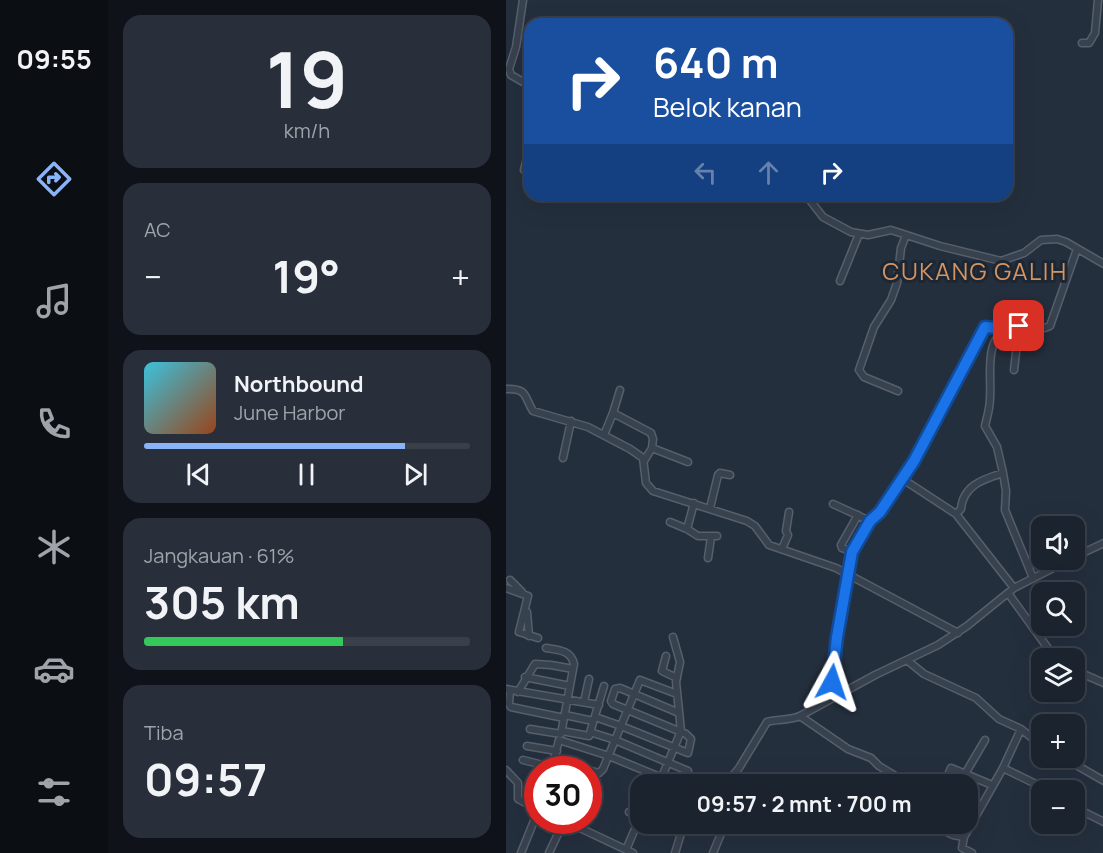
<!DOCTYPE html>
<html lang="id">
<meta charset="utf-8">
<style>
body{margin:0;font-family:Manrope,sans-serif;background:#282f3a;color:#f1f3f6;height:100vh;display:flex;flex-direction:column;font-size:22px;white-space:nowrap}
*{box-sizing:border-box;margin:0}
p{font-size:20px;color:#a0a4aa}
.icon{flex:none;width:33px;height:33px;fill:none;stroke:currentColor;stroke-width:2;stroke-linecap:round;stroke-linejoin:round}
.map{position:relative;flex:1;overflow:hidden}
.sheet{display:flex;flex-direction:column;gap:15px;padding:15px;background:#0f1319;width:398px}
.sheet>*{flex:none}
.top-card{position:absolute;left:18px;top:18px;width:489px;height:183px;border-radius:18px;box-shadow:0 6px 24px #0002,0 0 0 2px #39404a;background:#1a4fa0;color:#fff;overflow:hidden}
.fabs{position:absolute;left:525px;top:516px;display:grid;gap:12px}
.fabs a{display:grid;place-items:center;width:54px;height:54px;border-radius:12px;background:#1b232e;box-shadow:0 6px 24px #0002,0 0 0 2px #39404a;font-size:30px}
.speed{position:absolute;left:18px;top:756px;display:flex;gap:12px;font-size:30px;font-weight:700;text-align:center}
.speed>*{display:grid;place-content:center;width:78px;height:78px;border-radius:50%;background:#1b232e;box-shadow:0 6px 24px #0002,0 0 0 2px #39404a;line-height:1}
.speed .limit{border:9px solid #d22;background:#fff;color:#111}
.pin{position:absolute;display:grid;place-items:center;width:51px;height:51px;color:#fff;margin:-26px;border-radius:12px;box-shadow:0 3px 9px #0006}
.me{position:absolute;width:66px;margin:-33px;rotate:5deg;stroke-linejoin:round;filter:drop-shadow(0 0 4px #0008)}
.turn{display:flex;align-items:center;gap:21px;height:126px;padding:0 30px;font-size:27px}
.turn .icon{width:78px;height:78px;stroke-width:2.5}
.turn b{display:block;font-size:42px;line-height:51px}
.lanes{display:flex;align-items:center;height:57px;padding:0 30px;background:#0003;justify-content:center;gap:30px;direction:ltr}
.lanes .off{opacity:.35}
.big{font-size:45px;font-weight:700;line-height:1.1}
.sheet .card{flex:1;display:flex;flex-direction:column;justify-content:center;gap:9px;min-width:0;padding:0 21px;border-radius:18px;background:#282f3a}
.sheet .dial{align-items:center;gap:0}
.dial b{font-size:78px;line-height:1}
.song{display:flex;align-items:center;gap:18px}
.cover{width:72px;height:72px;border-radius:9px;background:linear-gradient(135deg,hsl(190 70% 55%),hsl(20 70% 35%))}
.played{height:6px;border-radius:3px;background:linear-gradient(90deg,#8ab4f8 80%,#39404a 80%)}
.keys{display:flex;justify-content:space-around;direction:ltr}
.heat{display:flex;justify-content:space-between;align-items:center;font-size:33px;direction:ltr}
.charge{height:9px;border-radius:4px;background:linear-gradient(90deg,#34c759 61%,#39404a 0)}
.trip{position:absolute;left:124px;top:774px;width:348px;height:60px;border-radius:18px;background:#1b232e;box-shadow:0 6px 24px #0002,0 0 0 2px #39404a;font-weight:700;line-height:60px;text-align:center}
main{display:flex;flex:1;min-height:0}
.tab-bar{display:flex;flex-direction:column;width:108px;justify-content:space-around;align-items:center;background:#0b0e12;color:#a0a4aa}
.tab-bar .icon{width:42px;height:42px}
.tab-bar .current{color:#8ab4f8}
.tab-bar b{font-size:27px;color:#f1f3f6}
.map>svg:first-child{display:block}
.lines{fill:none;stroke-linecap:round;stroke-linejoin:round}
.minor-casing{stroke:#565f6c;stroke-width:9}
.minor{stroke:#38414e;stroke-width:6}
.route-casing{stroke:#114b97;stroke-width:15}
.route{stroke:#1a73e8;stroke-width:10}
.labels{text-anchor:middle;dominant-baseline:central;stroke-width:6;stroke-linejoin:round;paint-order:stroke}
.quarter-label{font-size:24px;letter-spacing:1.5px;fill:#d59563;stroke:#1d2633}
</style>
<main>
<nav class="tab-bar">
<b>09:55</b>
<svg class="icon current" aria-label="directions" viewBox="0 0 24 24"><path d="M12 3l9 9-9 9-9-9zM9 14v-3h6M13 9l2 2-2 2"/></svg>
<svg class="icon" aria-label="music" viewBox="0 0 24 24"><path d="M9 18V5l10-2v13"/><circle cx="6" cy="18" r="3"/><circle cx="16" cy="16" r="3"/></svg>
<svg class="icon" aria-label="phone" viewBox="0 0 24 24"><path d="M5 4h4l2 5-3 2q2 4 5 5l2-3 5 2v4C11 20 4 13 5 4z"/></svg>
<svg class="icon" aria-label="climate" viewBox="0 0 24 24"><path d="M12 3v18M4 7l16 10M4 17L20 7"/></svg>
<svg class="icon" aria-label="car" viewBox="0 0 24 24"><path d="M5 17H2v-5l4-1 3-4h7l3 4 3 1v5h-3M9 17h6M6 11h13"/><circle cx="7" cy="17" r="2"/><circle cx="17" cy="17" r="2"/></svg>
<svg class="icon" aria-label="filters" viewBox="0 0 24 24"><path d="M4 7h16M4 17h16"/><circle cx="9" cy="7" r="2"/><circle cx="15" cy="17" r="2"/></svg>
</nav>
<section class="sheet">
<div class="card dial"><b>19</b><p>km/h</p></div>
<div class="card"><p>AC</p>
<div class="heat"><a>−</a><b class="big">19°</b><a>+</a></div>
</div>
<div class="card">
<div class="song"><i class="cover"></i><div><b>Northbound</b><p>June Harbor</p></div></div>
<div class="played"></div>
<div class="keys"><svg class="icon" aria-label="previous" viewBox="0 0 24 24"><path d="M18 5L8 12l10 7zM5 5v14"/></svg><svg class="icon" aria-label="pause" viewBox="0 0 24 24"><path d="M8 5v14M16 5v14"/></svg><svg class="icon" aria-label="next" viewBox="0 0 24 24"><path d="M6 5l10 7-10 7zM19 5v14"/></svg></div>
</div>
<div class="card"><p>Jangkauan · 61%</p><b class="big">305 km</b><div class="charge"></div></div>
<div class="card"><p>Tiba</p><b class="big">09:57</b></div>
</section>
<div class="map">
<svg width="598" height="853" viewBox="0 0 598 853">
<rect width="100%" height="100%" fill="#242f3e"/>
<g class="lines">
<g class="minor-casing">
<path id="minor" d="M17,0L10,47L3,69L5,75L24,86
M576,43H583L589,33L592,0
M18,170L24,146
M300,195L317,217L345,232L362,235L385,230L434,246L495,261L518,253L535,240L551,239L560,242L598,264
M334,281L353,234
M508,370L513,326
M0,389C22,388 18,397 27,411L82,427L124,449L137,458L140,483L147,491L241,521L249,526L263,545L330,568L452,633
M392,391L358,377L353,370L368,327L385,300L391,283L395,248L400,235
M107,413L145,433L147,439L146,448
M98,435L107,413L114,390
M57,458L65,421
M138,461L146,448L182,462
M497,473L491,447L479,426C481,417 484,408 484,398C486,375 476,335 507,327C519,324 534,332 544,326L571,249
M395,478L408,461L478,330L482,327L503,329
M327,504L364,521L347,551L331,637L325,677L326,682L336,694
M204,508L212,475L214,473L224,475
M450,514L508,588
M364,521L376,509L395,478L450,514L455,509C457,485 478,479 497,473L500,491L499,510L527,578
M164,522L181,529L188,503
M181,529L192,536H211
M276,549L282,535L280,531L283,512
M347,552L336,548L335,545L352,515
M568,557L598,543
M202,558L205,537
M4,580L16,592
M0,588L22,596L13,632L32,638
M502,593L549,658
M21,612L23,636
M160,656L156,671L171,678
M402,661L418,674L470,698L493,719L515,729L536,746
M568,670L598,683
M19,677L64,686
M0,689L93,705
M4,690L3,704L5,707L58,718
M12,692L29,664L45,665L67,669
M78,702L83,679
M59,715L87,721
M294,716L342,749L365,758L373,766L393,778L396,784
M92,718L115,726L182,753L185,739L180,734L107,704L105,701L109,689L114,688L173,713
M24,729L55,734L68,664C65,650 52,650 40,648
M56,731L83,736L98,686
M87,733L109,740L182,771
M21,746L51,751
M48,758L80,770
M558,758L598,781
M17,760L45,767
M497,768L542,790
M0,770L12,783V799L32,809
M45,770L53,740L103,756L171,784
M82,770L93,773L97,769L134,680L171,694
M459,774L479,740
M153,784L175,731L170,682L174,662L167,637
M199,784L204,782L217,784
M220,784L233,768L261,722C268,719 282,721 294,716L369,675L432,645L461,626L508,588L563,560
M438,784L445,768L486,785
M131,792L135,794
M568,807L598,822
M123,812L135,817
M57,820L127,853
M425,824L447,835L458,837
M120,850L128,831L135,823
M15,853L32,811
M43,853L58,821
M169,853L178,824
M207,853L219,824
M466,853L456,848L458,837L497,768L515,729"/>
</g>
<use href="#minor" class="minor"/>
</g>
<g class="lines">
<g class="route-casing">
<path id="route" d="M326,682L331,637L346,552L364,521L374,512L408,461L479,327L503,329L513,326"/>
</g>
<use href="#route" class="route"/>
</g>
<g class="labels">
<g class="quarter-label">
<text x="469" y="270">CUKANG GALIH</text>
</g>
</g>
</svg>
<div class="fabs">
<a><svg class="icon" aria-label="sound" viewBox="0 0 24 24"><path d="M4 9h4l5-4v14l-5-4H4zM17 9q2 3 0 6"/></svg></a>
<a><svg class="icon" aria-label="search" viewBox="0 0 24 24"><circle cx="10" cy="10" r="6"/><path d="M15 15l6 6"/></svg></a>
<a><svg class="icon" aria-label="layers" viewBox="0 0 24 24"><path d="M12 4l9 5-9 5-9-5zM3 14l9 5 9-5"/></svg></a>
<a>+</a>
<a>−</a>
</div>
<div class="speed"><div class="limit">30</div></div>
<div class="pin" style="left:513px;top:326px;background:#d93025"><svg class="icon" aria-label="arrive" viewBox="0 0 24 24"><path d="M6 21V4h12l-3 4 3 4H6"/></svg></div>
<svg class="me" style="left:326px;top:682px" viewBox="-20 -20 40 40"><path d="M0-17L14 15 0 8-14 15z" fill="#1a73e8" stroke="#fff" stroke-width="4"/></svg>
<div class="trip">09:57 · 2 mnt · 700 m</div>
<div class="top-card">
<div class="turn"><svg class="icon" aria-label="right" viewBox="0 0 24 24"><path d="M7 20v-9h11M14 6l5 5-5 5"/></svg><div><b>640 m</b>Belok kanan</div></div>
<div class="lanes"><svg class="icon off" aria-label="left" viewBox="0 0 24 24"><path d="M17 20v-9H6M10 6l-5 5 5 5"/></svg><svg class="icon off" aria-label="ahead" viewBox="0 0 24 24"><path d="M12 20V5M6 11l6-6 6 6"/></svg><svg class="icon" aria-label="right" viewBox="0 0 24 24"><path d="M7 20v-9h11M14 6l5 5-5 5"/></svg></div>
</div>
</div>
</main>
